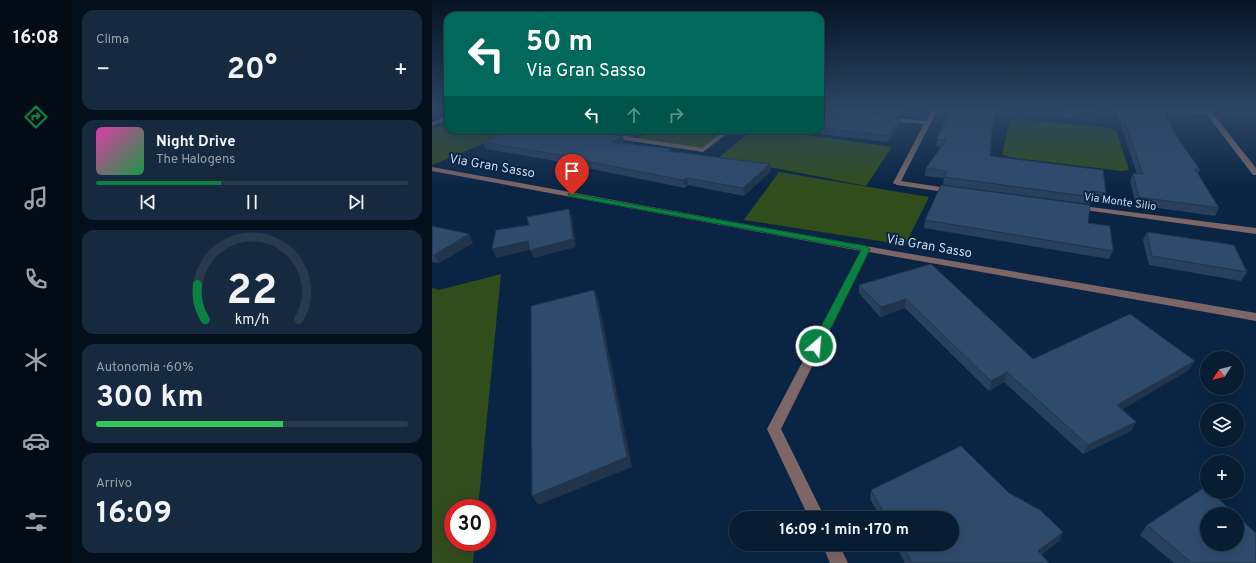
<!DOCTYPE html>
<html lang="it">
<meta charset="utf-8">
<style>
body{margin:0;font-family:Overpass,sans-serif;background:#16293e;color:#f1f3f6;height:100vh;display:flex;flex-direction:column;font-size:15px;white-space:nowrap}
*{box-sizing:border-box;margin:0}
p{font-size:13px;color:#98a1ac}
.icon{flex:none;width:22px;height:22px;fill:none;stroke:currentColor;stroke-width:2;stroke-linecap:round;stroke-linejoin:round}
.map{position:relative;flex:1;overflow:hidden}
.sheet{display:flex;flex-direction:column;gap:10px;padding:10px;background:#040f1c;width:360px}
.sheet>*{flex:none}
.guide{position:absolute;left:12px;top:12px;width:380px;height:122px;border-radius:12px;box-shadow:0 4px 16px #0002,0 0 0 1px #293a4d;background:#00695c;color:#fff;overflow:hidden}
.needle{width:26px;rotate:234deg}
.tools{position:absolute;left:768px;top:351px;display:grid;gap:8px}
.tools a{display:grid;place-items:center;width:44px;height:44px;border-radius:50%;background:#081c32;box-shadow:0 4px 16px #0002,0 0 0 1px #293a4d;font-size:20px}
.speed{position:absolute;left:12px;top:499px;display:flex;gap:8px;font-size:20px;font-weight:700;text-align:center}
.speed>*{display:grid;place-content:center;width:52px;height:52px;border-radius:50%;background:#081c32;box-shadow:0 4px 16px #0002,0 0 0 1px #293a4d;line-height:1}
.speed .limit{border:6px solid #d22;background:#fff;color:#111}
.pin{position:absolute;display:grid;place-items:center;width:34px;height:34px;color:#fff;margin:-41px -17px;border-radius:50% 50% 50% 0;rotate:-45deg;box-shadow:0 0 4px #0007}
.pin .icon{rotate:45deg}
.me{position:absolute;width:44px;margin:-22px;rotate:27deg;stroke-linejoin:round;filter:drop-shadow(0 0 3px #0008)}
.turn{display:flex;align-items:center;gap:14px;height:84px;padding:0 16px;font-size:18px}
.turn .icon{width:52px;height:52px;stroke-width:2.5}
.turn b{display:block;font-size:28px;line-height:34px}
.lanes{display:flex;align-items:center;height:38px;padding:0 16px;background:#0003;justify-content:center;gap:20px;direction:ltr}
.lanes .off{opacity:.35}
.big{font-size:30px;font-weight:700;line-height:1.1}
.sheet .widget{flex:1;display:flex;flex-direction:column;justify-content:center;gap:6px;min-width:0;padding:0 14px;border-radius:12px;background:#16293e}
.sheet .dial{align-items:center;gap:0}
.dial svg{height:104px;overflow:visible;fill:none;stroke:#293a4d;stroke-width:7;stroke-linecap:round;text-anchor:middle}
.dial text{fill:#f1f3f6;stroke:none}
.song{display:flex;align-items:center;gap:12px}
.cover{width:48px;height:48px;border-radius:6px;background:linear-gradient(135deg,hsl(320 70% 55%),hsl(140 70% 35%))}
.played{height:4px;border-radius:2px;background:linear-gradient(90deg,#0b8043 40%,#293a4d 40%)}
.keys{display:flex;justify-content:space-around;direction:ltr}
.heat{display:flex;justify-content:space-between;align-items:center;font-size:22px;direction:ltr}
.charge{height:6px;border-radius:3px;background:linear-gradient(90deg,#34c759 60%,#293a4d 0)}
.trip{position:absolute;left:297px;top:511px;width:230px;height:40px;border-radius:20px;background:#081c32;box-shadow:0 4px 16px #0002,0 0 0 1px #293a4d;font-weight:700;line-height:40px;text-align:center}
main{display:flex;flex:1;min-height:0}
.tab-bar{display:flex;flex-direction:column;width:72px;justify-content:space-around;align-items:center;background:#030b14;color:#98a1ac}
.tab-bar .icon{width:28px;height:28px}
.tab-bar .on{color:#0b8043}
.tab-bar b{font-size:18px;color:#f1f3f6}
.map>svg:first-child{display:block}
.green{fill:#324d1c}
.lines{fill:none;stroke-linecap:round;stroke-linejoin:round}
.minor{fill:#7c6667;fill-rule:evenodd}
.wall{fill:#28405d}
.shaded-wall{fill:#21344c}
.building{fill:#2f4b6c;stroke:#21344c}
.route{fill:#0b8043;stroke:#07532c}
.labels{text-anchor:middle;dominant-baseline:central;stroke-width:4;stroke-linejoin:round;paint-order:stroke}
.far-street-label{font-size:11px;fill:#c9d9ed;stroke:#0a2543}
.street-label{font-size:13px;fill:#c9d9ed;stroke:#0a2543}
</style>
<main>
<nav class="tab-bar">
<b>16:08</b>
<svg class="icon on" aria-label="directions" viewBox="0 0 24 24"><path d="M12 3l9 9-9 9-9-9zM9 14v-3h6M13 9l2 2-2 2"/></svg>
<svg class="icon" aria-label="music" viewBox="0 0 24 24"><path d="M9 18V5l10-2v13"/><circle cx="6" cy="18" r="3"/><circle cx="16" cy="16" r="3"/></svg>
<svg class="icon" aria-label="phone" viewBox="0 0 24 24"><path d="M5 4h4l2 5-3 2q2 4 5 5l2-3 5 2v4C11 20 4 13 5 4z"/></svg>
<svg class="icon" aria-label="climate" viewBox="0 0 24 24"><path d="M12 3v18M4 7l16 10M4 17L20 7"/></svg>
<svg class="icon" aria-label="car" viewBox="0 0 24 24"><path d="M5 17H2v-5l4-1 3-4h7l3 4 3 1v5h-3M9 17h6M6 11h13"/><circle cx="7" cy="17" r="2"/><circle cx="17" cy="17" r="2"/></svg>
<svg class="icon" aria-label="filters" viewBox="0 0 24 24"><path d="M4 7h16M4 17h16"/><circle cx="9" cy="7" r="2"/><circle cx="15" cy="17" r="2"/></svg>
</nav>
<section class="sheet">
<div class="widget"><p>Clima</p>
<div class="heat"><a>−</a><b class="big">20°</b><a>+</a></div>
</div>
<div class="widget">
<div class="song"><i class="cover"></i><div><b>Night Drive</b><p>The Halogens</p></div></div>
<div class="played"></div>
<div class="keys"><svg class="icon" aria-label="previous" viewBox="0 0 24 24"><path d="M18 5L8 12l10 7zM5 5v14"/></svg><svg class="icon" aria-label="pause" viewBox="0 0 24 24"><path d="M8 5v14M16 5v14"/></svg><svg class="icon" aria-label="next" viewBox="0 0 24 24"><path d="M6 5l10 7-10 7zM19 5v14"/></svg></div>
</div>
<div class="widget dial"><svg viewBox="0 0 100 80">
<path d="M14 69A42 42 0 1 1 86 69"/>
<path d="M14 69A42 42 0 0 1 8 42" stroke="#0b8043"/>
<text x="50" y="56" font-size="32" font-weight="700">22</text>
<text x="50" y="72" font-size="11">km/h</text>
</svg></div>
<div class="widget"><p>Autonomia · 60%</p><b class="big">300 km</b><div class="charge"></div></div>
<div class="widget"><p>Arrivo</p><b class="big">16:09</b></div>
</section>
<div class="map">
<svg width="824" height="563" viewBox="0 0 824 563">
<rect width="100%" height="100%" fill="#0a2543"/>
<path class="green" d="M585,119L676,128L684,130L697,170L689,171L577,157L570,154L578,120Z
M16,123V130H84L0,165V129Z
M219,130H297L271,150L203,140Z
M321,130H340L460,147L434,186L287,157Z
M347,172L497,197L473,245L312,220Z
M69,274L46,508H21V542H43L41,563H0V288L7,290Z"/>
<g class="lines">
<path class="minor" d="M500,109H506L469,181L522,189V193H519L465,185L461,183L492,124L454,121L451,119L454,117L494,121Z
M730,109L773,111L771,109H777L824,168V175H821L775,115Z
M16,116V120L0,126V122Z
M293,130H300L271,152L179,138L176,136L179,134L270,148Z
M0,167L456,250L824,313V321L437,252L349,429L393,518H377L335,429L429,251L0,171Z
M643,205L824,228V234L646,209H643Z
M390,544H407L416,563H398Z"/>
</g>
<path class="wall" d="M388,109L468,119V125L455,142L356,130H388Z
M390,109H474L468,117Z
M519,109L558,156L674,193L671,200L659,199L657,204L511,185L512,178L493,176L494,168L509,147L504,146L505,139Z
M632,109H676L664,111V115L662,121L632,118Z
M685,109H726L768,170L766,174L787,208L783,216L704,205L698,181L701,173L705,174L684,111Z
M80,130H214L202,137L158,131H157L191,136L192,142L191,143L239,149V151L338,164L339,171L312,196L256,185L253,188L135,164V163L54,149L51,142Z
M493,220L656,223L681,251L677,259L492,228Z
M0,226L41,243L7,263L0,262Z
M715,232L815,272L809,281L717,265L711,240Z
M499,264L601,359L757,370L690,409L704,422L699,431L651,454L572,382L557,391L473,308L448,317L427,293V285Z
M439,490L577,493L631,532L627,541L609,555L617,563H473L463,544H520V518H449L438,499Z
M715,525L824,563H742L708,535Z"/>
<path class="shaded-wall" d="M470,109H474L468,117L469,111Z
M662,109H676L661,112Z
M468,119V125L455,142L456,136Z
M200,130H214L202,137Z
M191,136L192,142L182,149L180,142Z
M338,164L339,171L312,196L311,188Z
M255,178L256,185L253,188L251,180Z
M137,209L140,217L144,247L102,258L98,250L65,258L60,249Z
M37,234L41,243L7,263L2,255Z
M162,290L166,299L200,467L106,505L100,496Z
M474,299L473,308L448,317L449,307Z
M763,361L757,370L681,415L685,405Z
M575,372L572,382L557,391L559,381Z
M704,422L699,431L651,454L656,445Z
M631,532L627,541L602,560L606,551Z"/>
<path class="building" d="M388,109L464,116L462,118L468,119L456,136L388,127Z
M454,109H470L469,111Z
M519,109H562L558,156L671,170L674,193L660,191V197L512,177L515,171L494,168L514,140L505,139Z
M633,109H663L664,115L633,112Z
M688,109L731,110L741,131L768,170L763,169L787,208L707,197L701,173L711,174Z
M80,130H155L156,131L191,136L180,142L239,149L236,151L338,164L311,188L255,178L251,180L132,157L134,156L51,142Z
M509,185L658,205L656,223L678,226L681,251L493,220Z
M137,209L141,239L98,250L96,241L60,249L64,230L97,225L95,217Z
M0,226L37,234L2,255L0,254Z
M715,232L802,245L815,272L720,256Z
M499,264L601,359L698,314L763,361L685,405L704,422L656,445L575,372L559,381L474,299L449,307L427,285Z
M162,290L195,457L100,496L99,306Z
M529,446L577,493L608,510L631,532L606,551L617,563H480L469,544H520V518H455L439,490Z
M773,487L775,489V492H779L803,514H775V544H805V516L824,533V563H760L715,525Z"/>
<linearGradient id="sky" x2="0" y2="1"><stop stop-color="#061425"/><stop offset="0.58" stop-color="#2d4666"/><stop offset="1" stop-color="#2d4666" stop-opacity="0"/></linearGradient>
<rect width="824" height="188" fill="url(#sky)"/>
<path class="route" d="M137,193L434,246L438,249L390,346L388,349H381L379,346L429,250L140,197L136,195Z"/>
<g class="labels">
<g class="far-street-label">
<text transform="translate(688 202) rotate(8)">Via Monte Silio</text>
</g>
<g class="street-label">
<text transform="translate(60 167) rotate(10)">Via Gran Sasso</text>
<text transform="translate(497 247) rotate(10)">Via Gran Sasso</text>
</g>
</g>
</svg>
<div class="tools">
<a><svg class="needle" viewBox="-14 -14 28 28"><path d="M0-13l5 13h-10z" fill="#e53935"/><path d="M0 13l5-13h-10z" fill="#98a1ac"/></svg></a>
<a><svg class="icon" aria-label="layers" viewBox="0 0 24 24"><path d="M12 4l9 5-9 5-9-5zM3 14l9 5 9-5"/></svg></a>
<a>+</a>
<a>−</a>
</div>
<div class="speed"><div class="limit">30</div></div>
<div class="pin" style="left:140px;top:195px;background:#d93025"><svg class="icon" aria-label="arrive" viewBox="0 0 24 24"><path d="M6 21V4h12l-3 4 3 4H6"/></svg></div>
<svg class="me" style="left:384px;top:346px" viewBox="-20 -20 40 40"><circle r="17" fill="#0b8043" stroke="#fff" stroke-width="3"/><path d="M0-11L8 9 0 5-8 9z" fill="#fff"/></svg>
<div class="trip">16:09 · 1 min · 170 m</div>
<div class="guide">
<div class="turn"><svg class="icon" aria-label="left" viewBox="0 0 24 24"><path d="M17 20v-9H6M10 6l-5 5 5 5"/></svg><div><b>50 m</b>Via Gran Sasso</div></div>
<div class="lanes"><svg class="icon" aria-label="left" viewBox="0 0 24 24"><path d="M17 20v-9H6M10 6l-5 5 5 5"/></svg><svg class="icon off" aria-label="ahead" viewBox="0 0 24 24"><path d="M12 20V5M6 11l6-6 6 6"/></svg><svg class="icon off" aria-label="right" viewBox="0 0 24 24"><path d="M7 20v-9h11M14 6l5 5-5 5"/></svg></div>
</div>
</div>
</main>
